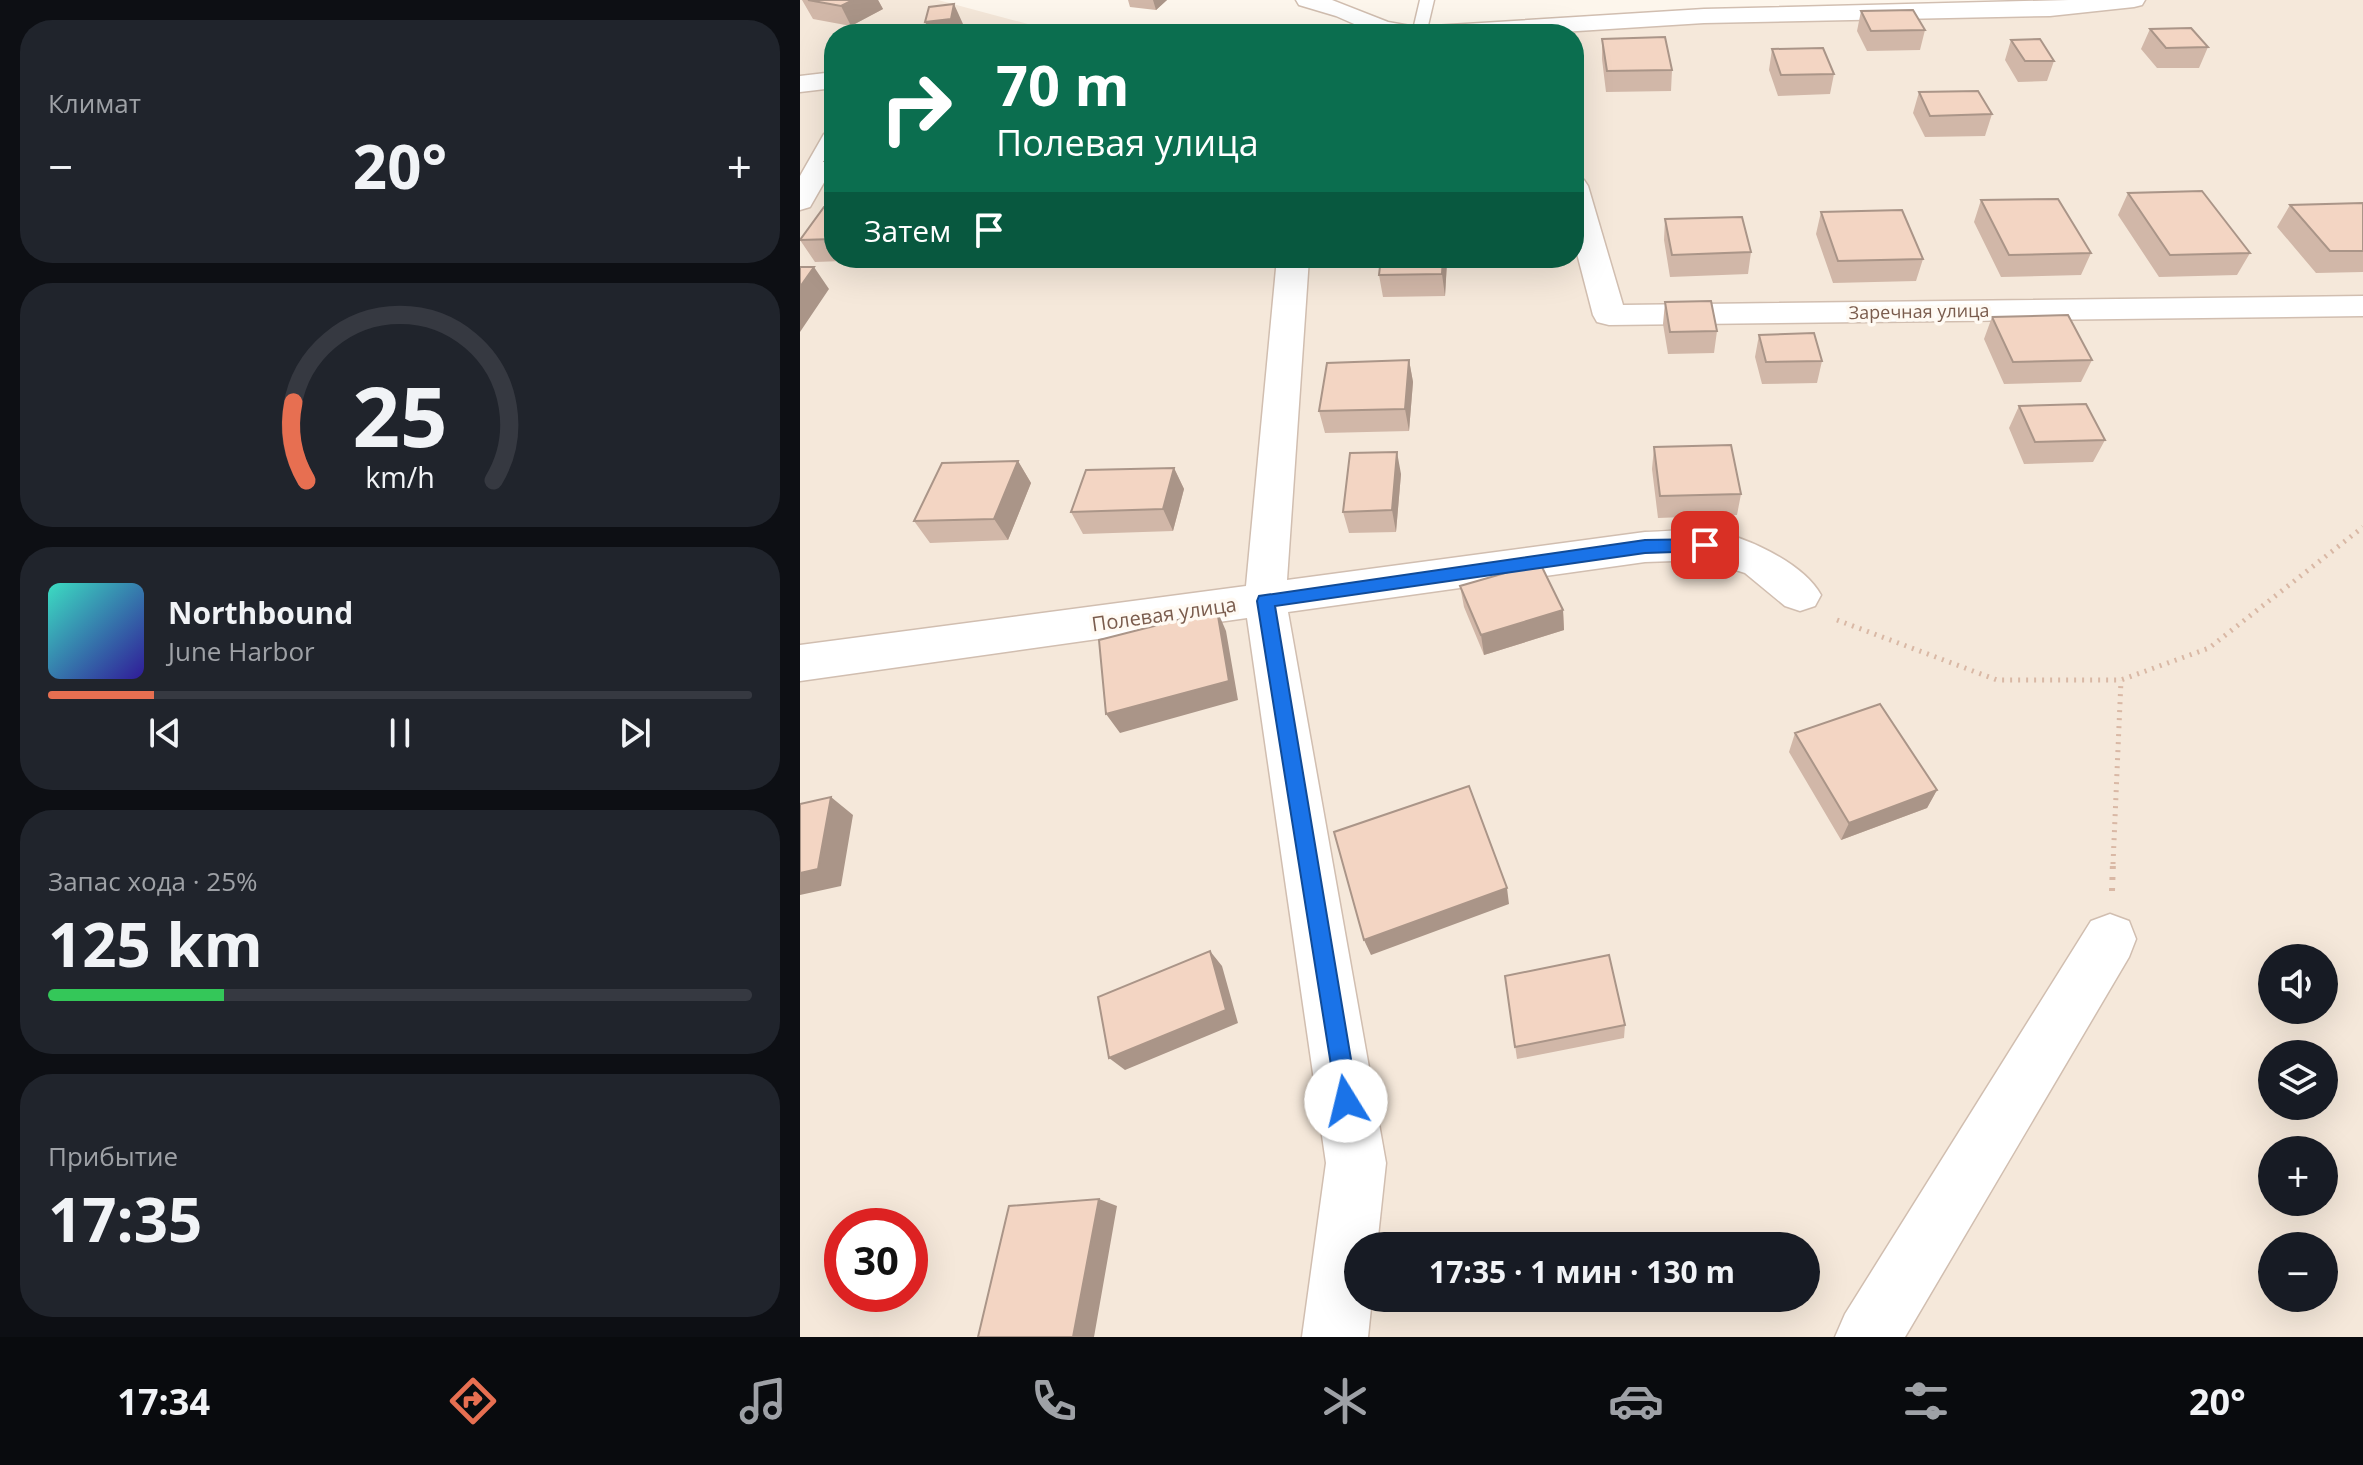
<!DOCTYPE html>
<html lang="ru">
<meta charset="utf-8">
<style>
body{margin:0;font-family:"Open Sans",sans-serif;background:#20242c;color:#f1f3f6;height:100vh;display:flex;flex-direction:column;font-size:30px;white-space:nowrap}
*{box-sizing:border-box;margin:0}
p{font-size:26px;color:#9ea1a6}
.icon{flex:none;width:44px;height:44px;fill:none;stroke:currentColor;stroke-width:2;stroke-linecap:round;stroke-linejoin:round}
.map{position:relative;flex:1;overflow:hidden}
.drawer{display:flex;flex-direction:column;gap:20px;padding:20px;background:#0d0f14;width:800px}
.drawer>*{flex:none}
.top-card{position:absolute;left:24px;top:24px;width:760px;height:244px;border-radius:32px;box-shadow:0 8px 32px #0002;background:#0b6e4f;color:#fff;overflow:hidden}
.controls{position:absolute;left:1458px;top:944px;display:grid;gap:16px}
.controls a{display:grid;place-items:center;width:80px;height:80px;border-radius:50%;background:#171b24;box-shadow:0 8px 32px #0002;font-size:40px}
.speed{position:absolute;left:24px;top:1208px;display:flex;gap:16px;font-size:40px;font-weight:700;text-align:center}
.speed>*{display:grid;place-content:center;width:104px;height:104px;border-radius:50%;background:#171b24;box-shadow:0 8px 32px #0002;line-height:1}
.speed .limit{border:12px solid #d22;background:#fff;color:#111}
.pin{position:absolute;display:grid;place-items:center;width:68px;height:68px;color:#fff;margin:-34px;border-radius:16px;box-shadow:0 4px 12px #0006}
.me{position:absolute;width:88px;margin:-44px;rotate:351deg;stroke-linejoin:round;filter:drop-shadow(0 0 6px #0008)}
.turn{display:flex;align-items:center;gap:28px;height:168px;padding:0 40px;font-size:36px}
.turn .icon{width:104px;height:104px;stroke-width:2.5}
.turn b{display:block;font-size:56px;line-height:68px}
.then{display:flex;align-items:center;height:76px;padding:0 40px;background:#0003;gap:16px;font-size:30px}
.big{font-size:60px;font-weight:700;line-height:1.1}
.drawer .card{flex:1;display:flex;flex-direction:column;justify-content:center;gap:12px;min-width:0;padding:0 28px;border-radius:32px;background:#20242c}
.drawer .dial{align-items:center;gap:0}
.dial svg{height:208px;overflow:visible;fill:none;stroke:#363941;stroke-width:7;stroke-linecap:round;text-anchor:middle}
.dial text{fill:#f1f3f6;stroke:none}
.song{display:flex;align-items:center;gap:24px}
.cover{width:96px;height:96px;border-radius:12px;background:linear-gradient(135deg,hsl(170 70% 55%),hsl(250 70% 35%))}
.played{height:8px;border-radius:4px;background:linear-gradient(90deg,#e76f51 15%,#363941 15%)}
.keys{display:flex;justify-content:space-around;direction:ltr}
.heat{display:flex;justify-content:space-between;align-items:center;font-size:44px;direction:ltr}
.charge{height:12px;border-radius:6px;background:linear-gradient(90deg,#34c759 25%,#363941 0)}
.trip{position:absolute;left:544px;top:1232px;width:476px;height:80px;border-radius:40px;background:#171b24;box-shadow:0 8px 32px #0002;font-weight:700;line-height:80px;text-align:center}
.tab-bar{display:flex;height:128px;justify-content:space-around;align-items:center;background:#090b0e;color:#9ea1a6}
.tab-bar .icon{width:56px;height:56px}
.tab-bar .selected{color:#e76f51}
.tab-bar b{font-size:36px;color:#f1f3f6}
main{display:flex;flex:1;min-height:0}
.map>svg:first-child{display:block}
.residential{fill:#f5e8da;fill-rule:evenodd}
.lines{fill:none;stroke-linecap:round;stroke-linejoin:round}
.service-casing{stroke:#d1beb0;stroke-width:3}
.minor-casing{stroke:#d1beb0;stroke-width:3}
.tertiary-casing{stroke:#d1beb0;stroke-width:3}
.path-far1{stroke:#d9b8a5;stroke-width:5;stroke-dasharray:2 6;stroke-linecap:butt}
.path{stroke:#d9b8a5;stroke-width:6;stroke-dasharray:3 8;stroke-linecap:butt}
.service{fill:#fff;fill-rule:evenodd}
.minor{fill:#fff;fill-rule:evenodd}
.tertiary{fill:#fff;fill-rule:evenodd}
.wall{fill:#d1b7a8}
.shaded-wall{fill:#aa9588}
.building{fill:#f3d5c3;stroke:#aa9588;stroke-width:2}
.route{fill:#1a73e8;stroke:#114b97;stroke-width:2}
.labels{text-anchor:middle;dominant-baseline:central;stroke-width:7;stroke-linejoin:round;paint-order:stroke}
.far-street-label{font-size:18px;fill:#7a5c4d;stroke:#fffaf3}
.street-label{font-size:20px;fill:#7a5c4d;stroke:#fffaf3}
</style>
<main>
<section class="drawer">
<div class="card"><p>Климат</p>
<div class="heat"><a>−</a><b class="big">20°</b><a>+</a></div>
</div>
<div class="card dial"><svg viewBox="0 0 100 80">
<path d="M14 69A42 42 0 1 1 86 69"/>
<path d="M14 69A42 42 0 0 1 9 39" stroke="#e76f51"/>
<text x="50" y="56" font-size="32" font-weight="700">25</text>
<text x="50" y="72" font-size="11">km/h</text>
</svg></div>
<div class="card">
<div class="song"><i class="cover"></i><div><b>Northbound</b><p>June Harbor</p></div></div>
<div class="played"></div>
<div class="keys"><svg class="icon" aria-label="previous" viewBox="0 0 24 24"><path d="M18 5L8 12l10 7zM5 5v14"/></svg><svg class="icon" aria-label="pause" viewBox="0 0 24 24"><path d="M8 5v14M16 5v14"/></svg><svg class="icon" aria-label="next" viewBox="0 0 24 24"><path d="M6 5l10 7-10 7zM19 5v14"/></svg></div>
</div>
<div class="card"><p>Запас хода · 25%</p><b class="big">125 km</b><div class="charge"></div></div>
<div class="card"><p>Прибытие</p><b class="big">17:35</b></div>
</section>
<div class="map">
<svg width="1563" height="1337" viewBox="0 0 1563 1337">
<rect width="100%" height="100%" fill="#fdf6ec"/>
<path class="residential" d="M0,0H138L239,27L249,34H34V258H774V34H617L1334,0H1563V1337H0ZM1472,958H1524V1010H1472ZM1472,1054H1524V1106H1472ZM1472,1150H1524V1202H1472ZM42,1226H110V1294H42ZM558,1246H1006V1298H558ZM1472,1246H1524V1298H1472Z"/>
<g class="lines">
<g class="service-casing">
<path id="service" d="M620,0H634L626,34H612Z"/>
</g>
<g class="minor-casing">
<path id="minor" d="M496,0H532L588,22L627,29L631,34H577L536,16L499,5Z
M34,132V165L10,207L0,210V176L24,134Z
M774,177L784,180L788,186L823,305L1563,296V316L809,325L797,322L793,315L774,242Z
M477,258H509L487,580L845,532C864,532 883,529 902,530C939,532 1003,562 1021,595L1015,606L1000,611L985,606L945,573L904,560L845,562L488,612L586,1163L577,1246H558V1298H572L568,1337H502L526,1163L447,618L0,681V645L446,586Z
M1310,914L1329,921L1336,939L1329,957L1105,1337H1035L1045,1314L1291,921Z"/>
</g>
<g class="tertiary-casing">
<path id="tertiary" d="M1269,0H1345L1342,5L1334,7L1250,16L904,23L730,34H605L609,29L617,27L904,9Z
M34,72V88L0,92V76Z"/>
</g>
<path class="path-far1" d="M1037,620L1197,680H1321L1409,648L1563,527
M1313,864L1321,680"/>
<path class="path" d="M1312,891L1313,862"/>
<use href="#service" class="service"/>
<use href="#minor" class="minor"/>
<use href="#tertiary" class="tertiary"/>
</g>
<path class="wall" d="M2,0H78L83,9L51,26L13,19Z
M328,0H367L356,10L330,7Z
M1061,11L1125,30L1120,50L1067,51L1057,31Z
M1350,29L1408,47L1399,68H1357L1341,49Z
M802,39L872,70L871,91L806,92L802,59Z
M1211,40L1254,61L1247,81L1218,82L1205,60Z
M972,49L1034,74L1030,94L978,96L969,70Z
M1119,92L1192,114L1185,136L1125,137L1113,113Z
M34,149V176L25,161Z
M1328,193L1450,253L1437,275L1359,277L1318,215Z
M1181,200L1291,253L1281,275L1201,277L1174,222Z
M1563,203V272L1516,273L1477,227L1490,205Z
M34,207V258H73L71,260L15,262L0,240Z
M1021,212L1123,259L1116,281L1033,283L1016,234Z
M865,219L951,252L948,274L870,277L864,240Z
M647,262L645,296L583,297L579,275Z
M865,302L917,331L914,353L868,354L863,324Z
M1192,317L1292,360L1281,382L1204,384L1184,339Z
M959,335L1022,361L1017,383L962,384L955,357Z
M609,360L613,382L609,431L525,433L519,411Z
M1219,406L1305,440L1293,462L1224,464L1209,428Z
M854,447L941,494L937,515L858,518L852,469Z
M218,461L231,483L208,540L130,543L114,521Z
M374,468L384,489L373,531L283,534L271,512Z
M601,474L596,532L549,533L543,512Z
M660,586L763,610L764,630L684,655L664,607Z
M995,733L1137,790L1127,808L1041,840L989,752Z
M705,976L825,1025L824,1038L717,1059Z"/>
<path class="shaded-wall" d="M53,0H78L83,9L51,26L41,6Z
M353,0H367L356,10Z
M154,4L163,24L161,34H130L125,22Z
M643,258H647V262L645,296L642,274Z
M14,267L29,289L0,332V287Z
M609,360L613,382L609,431L605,409Z
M597,452L601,474L596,532L592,510Z
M218,461L231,483L208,540L194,519Z
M374,468L384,489L373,531L363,509Z
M417,610L426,631L438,700L320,733L306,714Z
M763,610L764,630L684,655L681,635Z
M1137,790L1127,808L1041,840L1049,823Z
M31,797L53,815L41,886L0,895V873Z
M707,888L709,904L571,955L564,940Z
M410,951L422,966L438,1023L325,1070L309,1058Z
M299,1199L317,1206L294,1337H273Z"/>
<path class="building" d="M8,0H53L41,6Z
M154,4L151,19L125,22L129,7Z
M1113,10L1125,30L1071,31L1061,11Z
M1391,28L1408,47L1366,48L1350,29Z
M865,37L872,70L807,71L802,39Z
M1240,39L1254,61H1225L1211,40Z
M1023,48L1034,74L981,75L972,49Z
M1178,91L1192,114L1130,116L1119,92Z
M34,149V161H25Z
M1402,191L1450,253L1370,255L1328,193Z
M1258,199L1291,253L1209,255L1181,200Z
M1563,203V251H1530L1490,205Z
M24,207H34V239L0,240Z
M1102,210L1123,259L1038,261L1021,212Z
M942,217L951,252L872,255L865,219Z
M581,258H643L642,274L579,275Z
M0,267H14L0,287Z
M911,301L917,331L870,332L865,302Z
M1268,315L1292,360L1213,362L1192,317Z
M1014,333L1022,361L966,362L959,335Z
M609,360L605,409L519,411L527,363Z
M1286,404L1305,440L1235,442L1219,406Z
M931,445L941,494L860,496L854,447Z
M597,452L592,510L543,512L550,453Z
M218,461L194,519L114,521L142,463Z
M374,468L363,509L271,512L286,470Z
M740,563L763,610L681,635L660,586Z
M417,610L429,681L306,714L299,640Z
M1080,704L1137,790L1049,823L995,733Z
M669,786L707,888L564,940L534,832Z
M31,797L18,869L0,873V804Z
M410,951L426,1010L309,1058L298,997Z
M809,955L825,1025L715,1047L705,976Z
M299,1199L273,1337H178L209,1206Z"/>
<path class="route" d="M905,539L913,545L905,551L845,553L475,606L558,1101L554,1109L546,1113L538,1109L457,601L459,596L845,540Z"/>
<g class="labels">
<g class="far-street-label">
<text transform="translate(1119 311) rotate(-1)">Заречная улица</text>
</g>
<g class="street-label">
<text transform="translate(364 614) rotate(-8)">Полевая улица</text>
</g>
</g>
</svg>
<div class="controls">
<a><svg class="icon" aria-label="sound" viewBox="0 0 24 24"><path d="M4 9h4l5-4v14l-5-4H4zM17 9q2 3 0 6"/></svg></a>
<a><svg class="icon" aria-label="layers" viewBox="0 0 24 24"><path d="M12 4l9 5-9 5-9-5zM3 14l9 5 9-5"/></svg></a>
<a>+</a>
<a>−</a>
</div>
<div class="speed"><div class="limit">30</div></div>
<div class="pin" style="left:905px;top:545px;background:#d93025"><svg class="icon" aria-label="arrive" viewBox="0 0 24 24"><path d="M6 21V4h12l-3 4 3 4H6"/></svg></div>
<svg class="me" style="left:546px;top:1101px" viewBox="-20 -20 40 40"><circle r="19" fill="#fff"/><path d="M0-13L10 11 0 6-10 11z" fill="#1a73e8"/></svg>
<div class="trip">17:35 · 1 мин · 130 m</div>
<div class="top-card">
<div class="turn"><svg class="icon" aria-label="right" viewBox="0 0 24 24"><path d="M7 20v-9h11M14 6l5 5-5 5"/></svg><div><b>70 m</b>Полевая улица</div></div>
<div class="then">Затем<svg class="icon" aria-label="arrive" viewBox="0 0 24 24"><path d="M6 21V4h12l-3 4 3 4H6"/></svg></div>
</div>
</div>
</main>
<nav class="tab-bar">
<b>17:34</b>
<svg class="icon selected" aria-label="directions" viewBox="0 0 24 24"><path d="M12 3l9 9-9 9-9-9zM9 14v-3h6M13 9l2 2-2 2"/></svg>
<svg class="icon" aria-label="music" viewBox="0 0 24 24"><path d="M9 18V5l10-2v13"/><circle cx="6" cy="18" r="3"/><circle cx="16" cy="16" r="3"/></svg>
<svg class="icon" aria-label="phone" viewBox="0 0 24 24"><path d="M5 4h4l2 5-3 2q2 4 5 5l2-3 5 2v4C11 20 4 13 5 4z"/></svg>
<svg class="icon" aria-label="climate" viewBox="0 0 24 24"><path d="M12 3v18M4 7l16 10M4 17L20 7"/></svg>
<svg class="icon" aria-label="car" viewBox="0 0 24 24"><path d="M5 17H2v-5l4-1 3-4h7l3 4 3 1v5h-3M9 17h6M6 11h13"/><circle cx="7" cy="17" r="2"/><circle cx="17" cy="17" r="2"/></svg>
<svg class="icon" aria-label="filters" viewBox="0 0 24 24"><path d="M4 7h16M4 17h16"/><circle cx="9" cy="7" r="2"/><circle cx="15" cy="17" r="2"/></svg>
<b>20°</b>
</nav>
